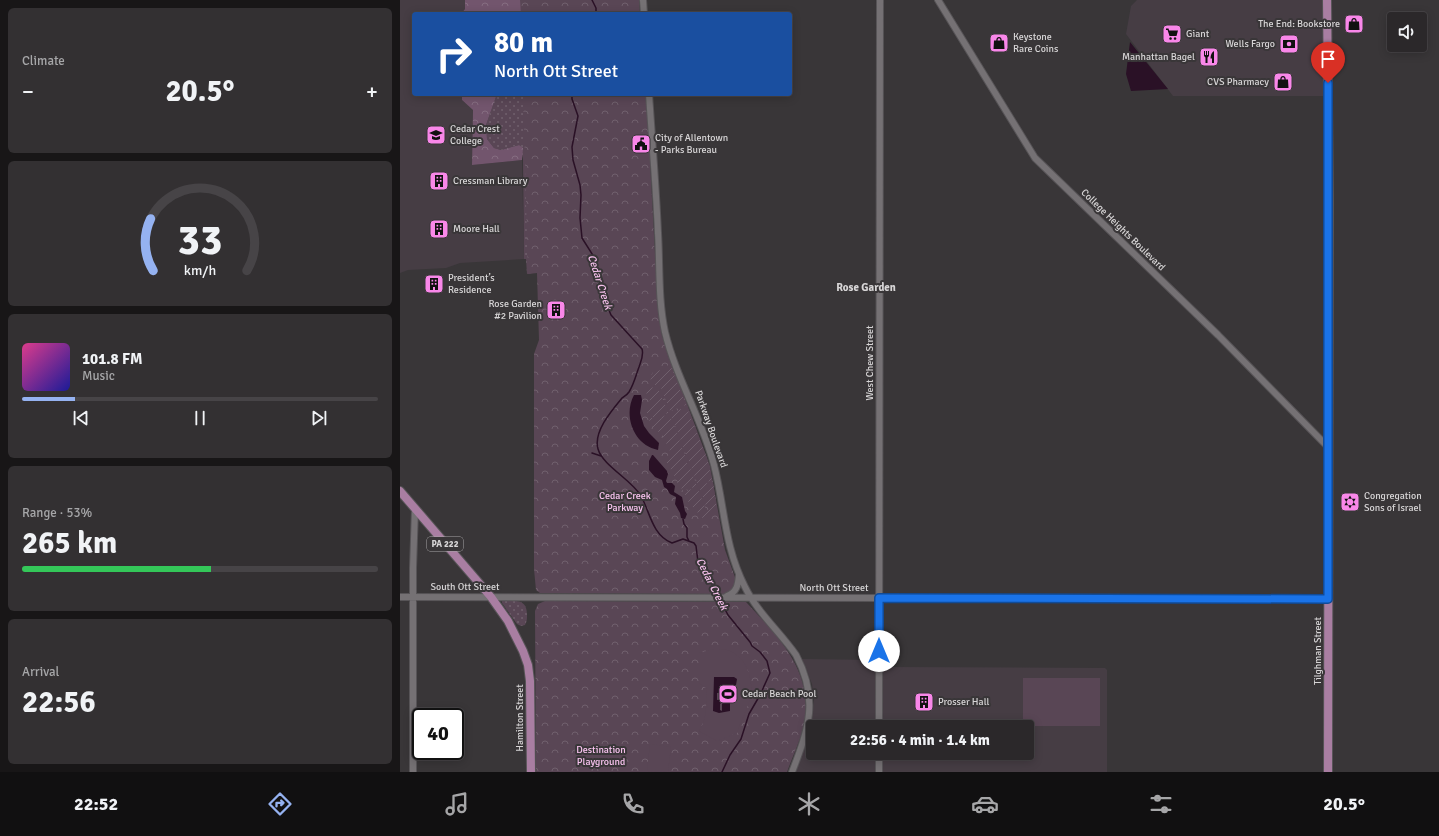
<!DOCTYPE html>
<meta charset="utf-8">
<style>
body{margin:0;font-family:Signika,sans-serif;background:#333032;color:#f1f3f6;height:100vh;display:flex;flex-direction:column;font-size:15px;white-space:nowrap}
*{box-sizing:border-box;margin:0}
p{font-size:13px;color:#a6a6a8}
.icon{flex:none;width:22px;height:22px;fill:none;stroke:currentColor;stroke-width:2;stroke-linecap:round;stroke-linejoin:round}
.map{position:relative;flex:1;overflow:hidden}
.panel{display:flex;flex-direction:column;gap:8px;padding:8px;background:#181617;width:400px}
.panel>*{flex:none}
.guide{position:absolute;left:12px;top:12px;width:380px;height:84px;border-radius:4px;box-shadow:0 2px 10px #0003,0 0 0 1px #474447;background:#1a4fa0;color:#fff;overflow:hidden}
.controls{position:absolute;left:987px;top:12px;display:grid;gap:8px}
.controls a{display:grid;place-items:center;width:40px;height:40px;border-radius:4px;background:#2b282a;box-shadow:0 2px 10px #0003,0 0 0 1px #474447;font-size:20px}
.speed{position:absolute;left:12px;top:708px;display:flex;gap:8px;font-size:20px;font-weight:700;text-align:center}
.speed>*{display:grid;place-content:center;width:52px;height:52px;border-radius:50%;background:#2b282a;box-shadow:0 2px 10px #0003,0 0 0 1px #474447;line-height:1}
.speed .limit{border:2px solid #111;border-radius:6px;background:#fff;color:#111}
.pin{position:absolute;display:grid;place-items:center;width:34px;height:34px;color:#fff;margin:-41px -17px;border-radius:50% 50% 50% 0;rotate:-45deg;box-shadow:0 0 4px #0007}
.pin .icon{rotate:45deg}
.me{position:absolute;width:44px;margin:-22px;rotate:0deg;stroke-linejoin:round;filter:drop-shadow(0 0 3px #0008)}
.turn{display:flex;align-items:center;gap:14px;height:84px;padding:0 16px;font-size:18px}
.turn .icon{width:52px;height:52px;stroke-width:2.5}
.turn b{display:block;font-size:28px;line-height:34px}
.big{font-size:30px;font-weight:700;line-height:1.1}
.panel .card{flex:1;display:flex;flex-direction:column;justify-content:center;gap:6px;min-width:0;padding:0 14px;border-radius:6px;background:#333032}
.panel .dial{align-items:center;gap:0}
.dial svg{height:104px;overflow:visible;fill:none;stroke:#474447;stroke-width:7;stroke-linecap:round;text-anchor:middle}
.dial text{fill:#f1f3f6;stroke:none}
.song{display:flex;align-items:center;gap:12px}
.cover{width:48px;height:48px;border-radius:6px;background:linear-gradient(135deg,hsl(330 70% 55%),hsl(240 70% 35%))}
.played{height:4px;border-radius:2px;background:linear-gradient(90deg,#95b2f1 15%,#474447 15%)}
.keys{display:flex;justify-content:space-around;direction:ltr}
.heat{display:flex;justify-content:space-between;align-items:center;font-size:22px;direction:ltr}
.charge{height:6px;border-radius:3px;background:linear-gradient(90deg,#34c759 53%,#474447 0)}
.trip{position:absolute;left:406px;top:720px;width:228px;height:40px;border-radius:4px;background:#2b282a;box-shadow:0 2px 10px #0003,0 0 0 1px #474447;font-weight:700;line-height:40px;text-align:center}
.tab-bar{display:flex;height:64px;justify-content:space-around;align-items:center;background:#111011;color:#a6a6a8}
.tab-bar .icon{width:28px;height:28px}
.tab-bar .current{color:#95b2f1}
.tab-bar b{font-size:18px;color:#f1f3f6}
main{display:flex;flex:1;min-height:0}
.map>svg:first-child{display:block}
.built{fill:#463d44;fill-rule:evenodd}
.grass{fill:url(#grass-dots)}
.forest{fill:url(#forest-crowns)}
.park{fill:url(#park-crowns)}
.garden{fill:url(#garden-furrows)}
.pitch{fill:#594655}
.water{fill:#2a1126}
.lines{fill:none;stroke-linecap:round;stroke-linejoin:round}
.stream{stroke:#2a1126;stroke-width:1.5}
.minor-casing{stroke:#575457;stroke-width:8}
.major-casing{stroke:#575457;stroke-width:10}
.minor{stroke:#757174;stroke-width:6}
.major{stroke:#a97ea2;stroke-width:8}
.route-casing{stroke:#114b97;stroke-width:10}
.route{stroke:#1a73e8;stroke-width:7}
.labels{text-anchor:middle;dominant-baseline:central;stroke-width:4;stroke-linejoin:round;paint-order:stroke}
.shield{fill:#393638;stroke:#a8a5a7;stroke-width:1}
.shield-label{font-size:9px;font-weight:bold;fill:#d7d5d6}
.poi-label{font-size:10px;fill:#d7d5d6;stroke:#393638;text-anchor:start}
.street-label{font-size:10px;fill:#d7d5d6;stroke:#393638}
.park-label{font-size:10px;fill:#f8c3ef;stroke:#393638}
.water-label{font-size:11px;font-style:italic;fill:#f4bfea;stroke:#393638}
.neighbourhood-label{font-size:11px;font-weight:bold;fill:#d7d5d6;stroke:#393638}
</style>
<main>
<section class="panel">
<div class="card"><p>Climate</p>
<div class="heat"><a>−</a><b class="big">20.5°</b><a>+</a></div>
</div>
<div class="card dial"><svg viewBox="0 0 100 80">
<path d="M14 69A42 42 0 1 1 86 69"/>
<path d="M14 69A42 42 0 0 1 12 29" stroke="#95b2f1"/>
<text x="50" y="56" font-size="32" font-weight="700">33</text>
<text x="50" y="72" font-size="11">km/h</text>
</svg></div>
<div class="card">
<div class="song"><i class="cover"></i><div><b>101.8 FM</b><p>Music</p></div></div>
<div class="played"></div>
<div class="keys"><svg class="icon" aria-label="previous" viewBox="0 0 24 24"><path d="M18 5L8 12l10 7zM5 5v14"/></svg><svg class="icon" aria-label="pause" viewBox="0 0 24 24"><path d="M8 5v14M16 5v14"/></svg><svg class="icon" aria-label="next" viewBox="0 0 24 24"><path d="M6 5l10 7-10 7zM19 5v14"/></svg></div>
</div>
<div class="card"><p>Range · 53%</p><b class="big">265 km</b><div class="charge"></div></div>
<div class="card"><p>Arrival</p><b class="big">22:56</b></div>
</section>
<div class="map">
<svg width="1039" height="772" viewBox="0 0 1039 772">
<defs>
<pattern id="grass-dots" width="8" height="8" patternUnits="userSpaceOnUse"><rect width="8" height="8" fill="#594655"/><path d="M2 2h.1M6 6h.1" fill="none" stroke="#70606d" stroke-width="1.8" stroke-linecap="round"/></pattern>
<pattern id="forest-crowns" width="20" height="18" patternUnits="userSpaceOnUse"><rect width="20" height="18" fill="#72556d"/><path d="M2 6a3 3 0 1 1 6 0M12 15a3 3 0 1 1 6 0" fill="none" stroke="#856d81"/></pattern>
<pattern id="park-crowns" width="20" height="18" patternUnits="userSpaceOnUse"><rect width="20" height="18" fill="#594655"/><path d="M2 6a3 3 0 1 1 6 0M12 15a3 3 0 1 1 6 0" fill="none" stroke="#70606d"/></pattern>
<pattern id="garden-furrows" width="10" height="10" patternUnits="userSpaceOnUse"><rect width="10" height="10" fill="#594655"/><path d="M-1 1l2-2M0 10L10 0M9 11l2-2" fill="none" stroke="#70606d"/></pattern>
</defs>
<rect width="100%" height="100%" fill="#393638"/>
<path class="built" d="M0,0H65V9L61,14H14V94H62V100L73,110L72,165L122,160L124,259L60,263L46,268L8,270L0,273Z
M737,0H922L924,96H773L726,34L731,6Z
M402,659L476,660L477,667H488L705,668L707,670V772H396L411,728L413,713L414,699L412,684ZM413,727H627V753H413Z"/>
<path class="grass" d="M97,94H135L138,272L127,274L126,259H124L123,158L119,145L101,150L94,148L87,139L86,125Z
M102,601C115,601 127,598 127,615C127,619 127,621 125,625L121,626L117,624L102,603Z"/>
<path class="forest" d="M65,0H127L125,14H61L65,9Z
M62,94H97L86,125L87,139L94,148L101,150L119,145L123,148L122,160L72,165L73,110L62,100Z"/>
<path class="park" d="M120,0H239L240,14H121Z
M123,94H246L251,153L250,162L255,254C261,281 258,309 262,336L310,466L325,550L336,580L337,584L328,594L140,593L136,590L134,569V354L139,340L137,273L128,274Z
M145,601L346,602C380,639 416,673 403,729C399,743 392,758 387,772H136L135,611L138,604Z"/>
<path class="garden" d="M269,364H270L286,405L283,406L282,404L281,407L271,411H270L260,385H253L250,382L253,371L264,370Z
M257,386L268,411V413L261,415H258L257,417H252L254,422L257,420L256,419H261L262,417L268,414L270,415L285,455L284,460L289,465L297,486L283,491L266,461L270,451L262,434L256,430L247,417V412L250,401L245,390Z
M287,408L307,458L312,480L298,485L271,415L272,413L281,409L284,411V409Z
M310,482H313L317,510L302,518L294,508L290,505L284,492L297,487L305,507V510H308L309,508L306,506L299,486Z"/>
<path class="pitch" d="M314,649C320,649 327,649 332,652C347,659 353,680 351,695C348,708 341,721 337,733L317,741L299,731C308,718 306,703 306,688L299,683V653Z
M623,678H700V726H623Z
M250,744L271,747L268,772L247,771Z"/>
<path class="water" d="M730,42L768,89L731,91L726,74Z
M234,395H241L242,400L240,413L244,426L249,433L259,443L258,450C233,445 223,415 234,395Z
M252,455H253L267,471L268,474L266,481L267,483H272L275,486L274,492L282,497L285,511L287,514L285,519L281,518L280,513L275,504L276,497L270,494L267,489L264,487L262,480L255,477L249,470V461Z
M314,677H334L337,679L336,685L330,687V692L317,693V700L325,699V694H330V701H323L320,704V710L322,711V704L324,702H330V711L319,713L313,711Z"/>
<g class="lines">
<path class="stream" d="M192,0L196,8V14
M172,94V99L178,116L172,147L173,160L180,185L181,195L180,218L182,238L194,257L204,298L211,315L242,349C244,355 241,361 239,367C236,375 234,384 229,392C227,395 225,396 222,398C212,410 193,432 198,449C203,466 232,480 241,496C250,512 252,535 272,543L283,539L294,543L296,546L298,562L305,574L312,583L318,595
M192,453L201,456
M283,519L284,524L287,528V537L289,541
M320,600L328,615L350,642L352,646L360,652L367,661L370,673L360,695L349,714L341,739L330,755L322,772"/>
<g class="minor-casing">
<path id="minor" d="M243,0L244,14
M538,0L635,158L818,335L928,447
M249,94C252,140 256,186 258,233C260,265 258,300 265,332C276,378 302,419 314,465C325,508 324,546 345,587C357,612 380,632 396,655C419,699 409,728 392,772
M327,596C337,592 338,585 339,575
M0,597L928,599
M479,727L480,0
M13,772V568L15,509
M479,772V753"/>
</g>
<g class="major-casing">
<path id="major" d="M927,0L929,201L928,772
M0,491L91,597L108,621L123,651L128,665L130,681L131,772"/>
</g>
<use href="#minor" class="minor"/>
<use href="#major" class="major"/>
</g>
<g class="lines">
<g class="route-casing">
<path id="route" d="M479,651V598L928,599V83"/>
</g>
<use href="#route" class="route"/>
</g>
<defs>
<g id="shop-square" transform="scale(1)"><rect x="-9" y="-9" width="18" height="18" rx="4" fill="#f987e9" stroke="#393638"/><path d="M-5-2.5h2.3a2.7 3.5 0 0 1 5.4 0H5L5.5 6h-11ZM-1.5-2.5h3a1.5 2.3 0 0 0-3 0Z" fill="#111"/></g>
<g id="supermarket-square" transform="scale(1)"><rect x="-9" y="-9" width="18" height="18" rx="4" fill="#f987e9" stroke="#393638"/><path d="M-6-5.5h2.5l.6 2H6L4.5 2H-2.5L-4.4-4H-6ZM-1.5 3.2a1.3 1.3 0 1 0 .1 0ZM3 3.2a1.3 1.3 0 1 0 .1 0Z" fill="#111"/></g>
<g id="bank-square" transform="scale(1)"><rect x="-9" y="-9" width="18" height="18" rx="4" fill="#f987e9" stroke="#393638"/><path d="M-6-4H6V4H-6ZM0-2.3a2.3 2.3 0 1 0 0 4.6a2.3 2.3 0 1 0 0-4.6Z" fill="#111"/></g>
<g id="restaurant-square" transform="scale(1)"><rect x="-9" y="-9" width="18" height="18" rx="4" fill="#f987e9" stroke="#393638"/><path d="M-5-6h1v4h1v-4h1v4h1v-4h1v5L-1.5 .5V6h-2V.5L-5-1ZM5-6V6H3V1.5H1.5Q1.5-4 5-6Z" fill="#111"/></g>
<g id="university-square" transform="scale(1)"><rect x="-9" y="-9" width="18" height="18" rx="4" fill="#f987e9" stroke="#393638"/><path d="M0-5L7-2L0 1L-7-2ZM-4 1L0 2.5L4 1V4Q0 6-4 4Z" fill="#111"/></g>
<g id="civic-square" transform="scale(1)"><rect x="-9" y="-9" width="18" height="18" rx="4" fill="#f987e9" stroke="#393638"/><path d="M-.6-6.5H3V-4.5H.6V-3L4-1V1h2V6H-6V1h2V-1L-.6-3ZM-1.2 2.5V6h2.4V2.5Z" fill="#111"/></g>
<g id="building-square" transform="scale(1)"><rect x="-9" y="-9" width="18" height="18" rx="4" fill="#f987e9" stroke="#393638"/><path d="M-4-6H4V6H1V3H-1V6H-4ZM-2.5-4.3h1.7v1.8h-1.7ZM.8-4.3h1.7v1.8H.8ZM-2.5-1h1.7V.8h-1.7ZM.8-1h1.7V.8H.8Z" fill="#111"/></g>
<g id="synagogue-square" transform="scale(1)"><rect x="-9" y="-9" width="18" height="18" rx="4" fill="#f987e9" stroke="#393638"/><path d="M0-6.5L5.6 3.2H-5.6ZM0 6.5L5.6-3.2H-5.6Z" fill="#111"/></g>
<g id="stadium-square" transform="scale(1)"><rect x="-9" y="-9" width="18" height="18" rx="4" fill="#f987e9" stroke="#393638"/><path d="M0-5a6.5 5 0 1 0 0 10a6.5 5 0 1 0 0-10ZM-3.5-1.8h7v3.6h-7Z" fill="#111"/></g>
</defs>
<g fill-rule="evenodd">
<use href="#shop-square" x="954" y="24"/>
<use href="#supermarket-square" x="772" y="34"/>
<use href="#shop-square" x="599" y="43"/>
<use href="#bank-square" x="889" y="44"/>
<use href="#restaurant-square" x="809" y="57"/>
<use href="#shop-square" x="883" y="82"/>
<use href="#university-square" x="36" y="135"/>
<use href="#civic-square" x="241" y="144"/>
<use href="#building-square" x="39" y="181"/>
<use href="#building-square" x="39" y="229"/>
<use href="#building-square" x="34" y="284"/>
<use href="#building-square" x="156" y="310"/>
<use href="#synagogue-square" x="950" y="502"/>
<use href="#stadium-square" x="328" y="694"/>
<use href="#building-square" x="524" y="702"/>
</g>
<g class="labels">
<rect class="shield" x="27" y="537" width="36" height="14" rx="3"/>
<g class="shield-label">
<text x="45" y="544">PA 222</text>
</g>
<g class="poi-label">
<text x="940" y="24" text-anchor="end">The End: Bookstore</text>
<text x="786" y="34">Giant</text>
<text x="613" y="37">Keystone<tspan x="613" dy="12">Rare Coins</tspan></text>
<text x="875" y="44" text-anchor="end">Wells Fargo</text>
<text x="795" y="57" text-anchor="end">Manhattan Bagel</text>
<text x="869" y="82" text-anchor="end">CVS Pharmacy</text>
<text x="50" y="129">Cedar Crest<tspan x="50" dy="12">College</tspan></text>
<text x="255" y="138">City of Allentown<tspan x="255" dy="12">- Parks Bureau</tspan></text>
<text x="53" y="181">Cressman Library</text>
<text x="53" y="229">Moore Hall</text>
<text x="48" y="278">President’s<tspan x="48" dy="12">Residence</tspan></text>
<text x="142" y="304" text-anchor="end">Rose Garden<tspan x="142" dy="12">#2 Pavilion</tspan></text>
<text x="964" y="496">Congregation<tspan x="964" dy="12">Sons of Israel</tspan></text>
<text x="342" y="694">Cedar Beach Pool</text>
<text x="538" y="702">Prosser Hall</text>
</g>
<g class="street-label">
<text transform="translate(723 230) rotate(44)">College Heights Boulevard</text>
<text transform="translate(470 363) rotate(-90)">West Chew Street</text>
<text transform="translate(311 429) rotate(71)">Parkway Boulevard</text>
<text x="65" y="587">South Ott Street</text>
<text x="434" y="588">North Ott Street</text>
<text transform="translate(918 651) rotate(-90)">Tilghman Street</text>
<text transform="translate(120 718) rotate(-90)">Hamilton Street</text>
</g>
<g class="park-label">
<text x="225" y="496">Cedar Creek<tspan x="225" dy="12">Parkway</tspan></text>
<text x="201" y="750">Destination<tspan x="201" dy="12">Playground</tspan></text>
</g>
<g class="water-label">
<text transform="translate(200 282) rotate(72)">Cedar Creek</text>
<text transform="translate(312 584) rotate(63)">Cedar Creek</text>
</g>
<g class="neighbourhood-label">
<text x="466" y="287">Rose Garden</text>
</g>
</g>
</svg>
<div class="controls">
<a><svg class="icon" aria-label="sound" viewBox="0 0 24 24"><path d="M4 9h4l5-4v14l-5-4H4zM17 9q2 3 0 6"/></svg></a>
</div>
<div class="speed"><div class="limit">40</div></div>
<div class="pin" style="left:928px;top:83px;background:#d93025"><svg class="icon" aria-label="arrive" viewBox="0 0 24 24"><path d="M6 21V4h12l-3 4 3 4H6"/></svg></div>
<svg class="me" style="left:479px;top:651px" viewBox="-20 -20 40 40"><circle r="19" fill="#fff"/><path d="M0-13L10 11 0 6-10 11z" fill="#1a73e8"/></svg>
<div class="trip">22:56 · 4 min · 1.4 km</div>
<div class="guide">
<div class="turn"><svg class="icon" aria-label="right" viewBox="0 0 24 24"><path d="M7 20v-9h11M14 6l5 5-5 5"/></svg><div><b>80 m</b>North Ott Street</div></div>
</div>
</div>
</main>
<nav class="tab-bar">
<b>22:52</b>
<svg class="icon current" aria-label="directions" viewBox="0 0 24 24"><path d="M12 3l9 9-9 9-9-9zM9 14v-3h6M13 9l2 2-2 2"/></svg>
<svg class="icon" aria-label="music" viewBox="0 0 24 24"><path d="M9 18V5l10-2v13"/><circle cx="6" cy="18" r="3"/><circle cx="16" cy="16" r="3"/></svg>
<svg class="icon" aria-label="phone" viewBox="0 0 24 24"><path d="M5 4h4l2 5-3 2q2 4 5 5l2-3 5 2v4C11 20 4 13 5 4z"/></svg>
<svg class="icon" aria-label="climate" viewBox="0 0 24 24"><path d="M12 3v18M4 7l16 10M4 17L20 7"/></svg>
<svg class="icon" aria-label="car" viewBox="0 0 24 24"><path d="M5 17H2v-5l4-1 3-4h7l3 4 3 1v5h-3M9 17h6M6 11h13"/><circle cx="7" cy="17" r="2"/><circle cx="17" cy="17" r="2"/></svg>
<svg class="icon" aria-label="filters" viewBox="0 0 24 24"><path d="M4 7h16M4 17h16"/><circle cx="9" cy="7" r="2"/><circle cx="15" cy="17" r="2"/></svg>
<b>20.5°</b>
</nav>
